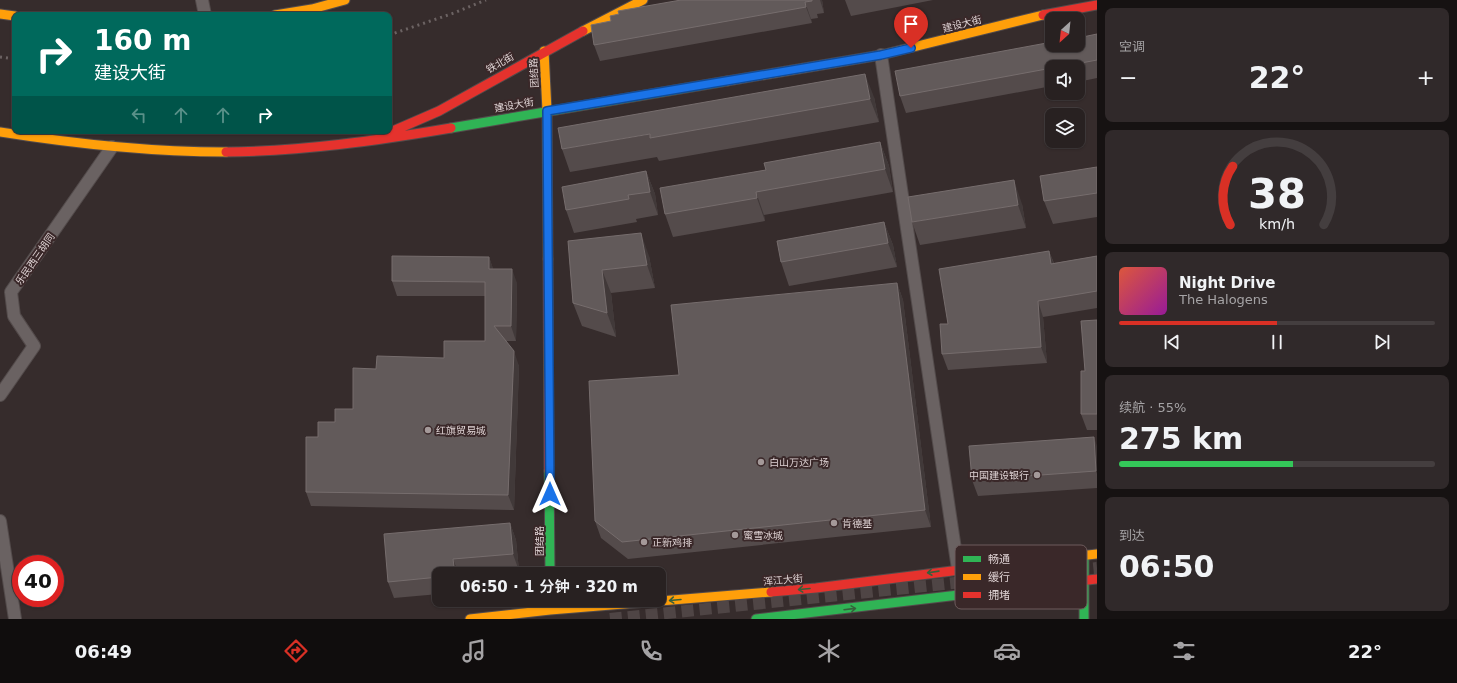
<!DOCTYPE html>
<html lang="zh">
<meta charset="utf-8">
<style>
body{margin:0;font-family:"DejaVu Sans","Noto Sans SC",sans-serif;background:#30292a;color:#f1f3f6;height:100vh;display:flex;flex-direction:column;font-size:15px;white-space:nowrap}
*{box-sizing:border-box;margin:0}
p{font-size:13px;color:#a5a3a5}
.icon{flex:none;width:22px;height:22px;fill:none;stroke:currentColor;stroke-width:2;stroke-linecap:round;stroke-linejoin:round}
.map{position:relative;flex:1;overflow:hidden}
.details{display:flex;flex-direction:column;gap:8px;padding:8px;background:#161212;width:360px}
.details>*{flex:none}
.guide{position:absolute;left:12px;top:12px;width:380px;height:122px;border-radius:8px;box-shadow:0 1px 3px #0004,0 0 0 1px #443e3f;background:#00695c;color:#fff;overflow:hidden}
.needle{width:26px;rotate:207deg}
.fabs{position:absolute;left:1045px;top:12px;display:grid;gap:8px}
.fabs a{display:grid;place-items:center;width:40px;height:40px;border-radius:8px;background:#282121;box-shadow:0 1px 3px #0004,0 0 0 1px #443e3f;font-size:20px}
.speed{position:absolute;left:12px;top:555px;display:flex;gap:8px;font-size:20px;font-weight:700;text-align:center}
.speed>*{display:grid;place-content:center;width:52px;height:52px;border-radius:50%;background:#282121;box-shadow:0 1px 3px #0004,0 0 0 1px #443e3f;line-height:1}
.speed .limit{border:6px solid #d22;background:#fff;color:#111}
.pin{position:absolute;display:grid;place-items:center;width:34px;height:34px;color:#fff;margin:-41px -17px;border-radius:50% 50% 50% 0;rotate:-45deg;box-shadow:0 0 4px #0007}
.pin .icon{rotate:45deg}
.me{position:absolute;width:44px;margin:-22px;rotate:0deg;stroke-linejoin:round;filter:drop-shadow(0 0 3px #0008)}
.turn{display:flex;align-items:center;gap:14px;height:84px;padding:0 16px;font-size:18px}
.turn .icon{width:52px;height:52px;stroke-width:2.5}
.turn b{display:block;font-size:28px;line-height:34px}
.lanes{display:flex;align-items:center;height:38px;padding:0 16px;background:#0003;justify-content:center;gap:20px;direction:ltr}
.lanes .off{opacity:.35}
.big{font-size:30px;font-weight:600;line-height:1.1}
.details .widget{flex:1;display:flex;flex-direction:column;justify-content:center;gap:6px;min-width:0;padding:0 14px;border-radius:8px;background:#30292a}
.details .dial{align-items:center;gap:0}
.dial svg{height:104px;overflow:visible;fill:none;stroke:#443e3f;stroke-width:7;stroke-linecap:round;text-anchor:middle}
.dial text{fill:#f1f3f6;stroke:none}
.song{display:flex;align-items:center;gap:12px}
.cover{width:48px;height:48px;border-radius:6px;background:linear-gradient(135deg,hsl(10 70% 55%),hsl(300 70% 35%))}
.played{height:4px;border-radius:2px;background:linear-gradient(90deg,#d93025 50%,#443e3f 50%)}
.keys{display:flex;justify-content:space-around;direction:ltr}
.heat{display:flex;justify-content:space-between;align-items:center;font-size:22px;direction:ltr}
.charge{height:6px;border-radius:3px;background:linear-gradient(90deg,#34c759 55%,#443e3f 0)}
.trip{position:absolute;left:432px;top:567px;width:234px;height:40px;border-radius:8px;background:#282121;box-shadow:0 1px 3px #0004,0 0 0 1px #443e3f;font-weight:600;line-height:40px;text-align:center}
.dock{display:flex;height:64px;justify-content:space-around;align-items:center;background:#100d0d;color:#a5a3a5}
.dock .icon{width:28px;height:28px}
.dock .on{color:#d93025}
.dock b{font-size:18px;color:#f1f3f6}
main{display:flex;flex:1;min-height:0}
.map>svg:first-child{display:block}
.lines{fill:none;stroke-linecap:round;stroke-linejoin:round}
.street-tunnel{stroke:#4f4545;stroke-width:12;stroke-dasharray:12 6;stroke-linecap:butt}
.street-casing{stroke:#534b4b;stroke-width:14}
.fast-casing{stroke:#534b4b;stroke-width:11}
.slow-casing{stroke:#534b4b;stroke-width:11}
.jam-casing{stroke:#534b4b;stroke-width:11}
.street{stroke:#6a6262;stroke-width:12}
.fast{stroke:#30b455;stroke-width:9}
.slow{stroke:#ff9f0a;stroke-width:9}
.jam{stroke:#e5322d;stroke-width:9}
.rail{stroke:#6c6363;stroke-width:3;stroke-dasharray:2 4;stroke-linecap:butt}
.wall{fill:#544b4b}
.shaded-wall{fill:#413939}
.building{fill:#625a5a;stroke:#766d6d}
.oneway{stroke:#36603b}
.route-casing{stroke:#114b97;stroke-width:10}
.route{stroke:#1a73e8;stroke-width:7}
.poi-dot{fill:#a49999;stroke:#3a2829;stroke-width:1.5}
.labels{text-anchor:middle;dominant-baseline:central;stroke-width:4;stroke-linejoin:round;paint-order:stroke}
.street-label{font-size:10px;fill:#dfd3d4;stroke:#3a2829}
.poi-label{font-size:10px;fill:#dfd3d4;stroke:#3a2829;text-anchor:start}
.key{fill:#3a2829;stroke:#6c5b5c;stroke-width:1}
.key-label{font-size:11px;fill:#dfd3d4}
</style>
<main>
<div class="map">
<svg width="1097" height="619" viewBox="0 0 1097 619">
<rect width="100%" height="100%" fill="#362c2c"/>
<g class="lines">
<path class="street-tunnel" d="M610,619L1097,568"/>
<g class="street-casing">
<path id="street" d="M202,0L205,15
M881,55L958,569
M0,395L34,346L14,316L11,292L112,147
M0,521L15,619"/>
</g>
<g class="fast-casing">
<path id="fast" d="M451,128L727,81
M549,471L550,574
M1084,556V619
M756,619L1009,589"/>
</g>
<g class="slow-casing">
<path id="slow" d="M0,14L15,16
M275,15L312,9L345,0
M583,31L643,0
M544,51L547,111L548,259
M727,81L881,55L1043,15
M0,132C75,144 150,152 226,152
M1016,563L1097,554
M470,619L550,610L771,592"/>
</g>
<g class="jam-casing">
<path id="jam" d="M1043,15L1097,5
M393,131L439,111L583,31
M226,152C303,151 375,141 451,128
M548,259L549,471
M1009,589L1097,579
M771,592L816,588L1016,563"/>
</g>
<use href="#street" class="street"/>
<use href="#fast" class="fast"/>
<use href="#slow" class="slow"/>
<use href="#jam" class="jam"/>
<path class="rail" d="M389,35L454,13L486,0
M0,57L15,59"/>
</g>
<path class="wall" d="M681,0H822L824,13L817,14L818,18L811,19L812,23L600,61L594,45L611,21Z
M845,0H933L851,16Z
M1097,34V78L1078,82V67H1052V86L906,113L900,96Z
M874,97L879,122L659,161L657,157L570,172L562,149Z
M880,142L889,166L893,192L764,215L765,221L673,237L665,214L766,170Z
M1097,167V217L1053,224L1044,201Z
M646,171L655,194L658,215L636,219L637,222L574,233L566,210Z
M1022,204L1026,228L920,245L912,222Z
M884,222L893,245L897,267L789,286L781,262Z
M568,241L649,256L655,288L611,293L616,337L582,326L573,303Z
M1049,251L1054,263L1097,256V308L1043,317L1047,363L948,370L942,354L948,324Z
M489,257L493,269L517,283L516,341H505L519,366L514,510L311,506L306,492L318,437L335,422L353,409L376,369L444,358L485,341V296H397L392,281Z
M897,283L903,300L931,527L628,559L601,538L595,521L679,375Z
M1097,320V430H1087L1081,414Z
M1097,446V488L978,496L972,480Z
M510,523L516,540L519,571L483,574H439V594L394,598L388,582Z"/>
<path class="shaded-wall" d="M820,0H822L824,13Z
M805,2L811,19L812,23L806,7Z
M865,74L874,97L879,122L870,99Z
M880,142L889,166L893,192L885,169Z
M646,171L655,194L658,215L650,192Z
M1014,180L1022,204L1026,228L1018,205Z
M756,192L764,215L765,221L757,198Z
M884,222L893,245L897,267L888,243Z
M641,233L649,256L655,288L647,265Z
M1049,251L1055,267L1051,264Z
M489,257L494,271L489,269Z
M512,269L517,283L516,341L511,326Z
M602,270L611,293L616,337L607,313Z
M897,283L903,300L931,527L925,510Z
M1038,301L1043,317L1047,363L1041,347Z
M514,351L519,366L514,510L508,495Z
M1094,437L1097,446V474L1096,471Z
M510,523L516,540L519,571L513,554Z
M453,559L459,574H455Z"/>
<path class="building" d="M681,0H812V1L805,2L806,7L594,45L591,25L611,21L610,16L619,14L618,11Z
M1097,34V60L1060,67H1052V68L900,96L895,71L1052,42V45H1078V38Z
M865,74L870,99L650,138V134L562,149L558,128Z
M880,142L885,169L756,192L757,198L665,214L660,188L766,170L764,163Z
M1097,167V193L1044,201L1040,176Z
M646,171L650,192L628,195L629,199L566,210L562,187Z
M1014,180L1018,205L912,222L908,197Z
M884,222L888,243L781,262L777,241Z
M641,233L647,265L602,270L607,313L573,303L568,241Z
M1049,251L1051,264L1097,256V291L1038,301L1041,347L942,354L940,324H948L939,269Z
M392,256L489,257V269H512L511,326H494L514,351L508,495L306,492V437H318V422H335V409H353V368L376,369L377,356L444,358V341H485V282L392,281Z
M897,283L925,510L622,542L595,521L589,381L679,375L671,305Z
M1097,320V414H1081V371H1085L1081,321Z
M1094,437L1096,471L972,480L969,446Z
M510,523L513,554L453,559L455,574H439V577L388,582L384,534Z"/>
<defs><path id="oneway-shaft" d="M-6 0H5M1.5-3L5.5 0L1.5 3" fill="none" stroke-width="1.6" stroke-linecap="round" stroke-linejoin="round"/></defs>
<g class="oneway">
<use href="#oneway-shaft" transform="translate(933 572) rotate(172)"/>
<use href="#oneway-shaft" transform="translate(804 589) rotate(175)"/>
<use href="#oneway-shaft" transform="translate(675 600) rotate(175)"/>
<use href="#oneway-shaft" transform="translate(850 609) rotate(-7)"/>
</g>
<g class="lines">
<g class="route-casing">
<path id="route" d="M550,494L547,111L881,55L911,48"/>
</g>
<use href="#route" class="route"/>
</g>
<g class="poi-dot">
<circle cx="428" cy="430" r="4"/>
<circle cx="761" cy="462" r="4"/>
<circle cx="1037" cy="475" r="4"/>
<circle cx="834" cy="523" r="4"/>
<circle cx="735" cy="535" r="4"/>
<circle cx="644" cy="542" r="4"/>
</g>
<g class="labels">
<g class="street-label">
<text transform="translate(962 24) rotate(-14)">建设大街</text>
<text transform="translate(500 63) rotate(-30)">铁北街</text>
<text transform="translate(534 73) rotate(-93)">团结路</text>
<text transform="translate(514 105) rotate(-10)">建设大街</text>
<text transform="translate(35 259) rotate(-55)">乐民西三胡同</text>
<text transform="translate(539 541) rotate(-90)">团结路</text>
<text transform="translate(783 580) rotate(-5)">浑江大街</text>
</g>
<g class="poi-label">
<text x="436" y="430">红旗贸易城</text>
<text x="769" y="462">白山万达广场</text>
<text x="1029" y="475" text-anchor="end">中国建设银行</text>
<text x="842" y="523">肯德基</text>
<text x="743" y="535">蜜雪冰城</text>
<text x="652" y="542">正新鸡排</text>
</g>
</g>
<rect x="955" y="545" width="132" height="64" rx="6" class="key"/>
<rect x="963" y="556" width="18" height="6" fill="#30b455"/>
<rect x="963" y="574" width="18" height="6" fill="#ff9f0a"/>
<rect x="963" y="592" width="18" height="6" fill="#e5322d"/>
<g class="key-label">
<text x="988" y="563">畅通</text>
<text x="988" y="581">缓行</text>
<text x="988" y="599">拥堵</text>
</g>
</svg>
<div class="fabs">
<a><svg class="needle" viewBox="-14 -14 28 28"><path d="M0-13l5 13h-10z" fill="#e53935"/><path d="M0 13l5-13h-10z" fill="#a5a3a5"/></svg></a>
<a><svg class="icon" aria-label="sound" viewBox="0 0 24 24"><path d="M4 9h4l5-4v14l-5-4H4zM17 9q2 3 0 6"/></svg></a>
<a><svg class="icon" aria-label="layers" viewBox="0 0 24 24"><path d="M12 4l9 5-9 5-9-5zM3 14l9 5 9-5"/></svg></a>
</div>
<div class="speed"><div class="limit">40</div></div>
<div class="pin" style="left:911px;top:48px;background:#d93025"><svg class="icon" aria-label="arrive" viewBox="0 0 24 24"><path d="M6 21V4h12l-3 4 3 4H6"/></svg></div>
<svg class="me" style="left:550px;top:494px" viewBox="-20 -20 40 40"><path d="M0-17L14 15 0 8-14 15z" fill="#1a73e8" stroke="#fff" stroke-width="4"/></svg>
<div class="trip">06:50 · 1 分钟 · 320 m</div>
<div class="guide">
<div class="turn"><svg class="icon" aria-label="right" viewBox="0 0 24 24"><path d="M7 20v-9h11M14 6l5 5-5 5"/></svg><div><b>160 m</b>建设大街</div></div>
<div class="lanes"><svg class="icon off" aria-label="left" viewBox="0 0 24 24"><path d="M17 20v-9H6M10 6l-5 5 5 5"/></svg><svg class="icon off" aria-label="ahead" viewBox="0 0 24 24"><path d="M12 20V5M6 11l6-6 6 6"/></svg><svg class="icon off" aria-label="ahead" viewBox="0 0 24 24"><path d="M12 20V5M6 11l6-6 6 6"/></svg><svg class="icon" aria-label="right" viewBox="0 0 24 24"><path d="M7 20v-9h11M14 6l5 5-5 5"/></svg></div>
</div>
</div>
<section class="details">
<div class="widget"><p>空调</p>
<div class="heat"><a>−</a><b class="big">22°</b><a>+</a></div>
</div>
<div class="widget dial"><svg viewBox="0 0 100 80">
<path d="M14 69A42 42 0 1 1 86 69"/>
<path d="M14 69A42 42 0 0 1 16 24" stroke="#d93025"/>
<text x="50" y="56" font-size="32" font-weight="700">38</text>
<text x="50" y="72" font-size="11">km/h</text>
</svg></div>
<div class="widget">
<div class="song"><i class="cover"></i><div><b>Night Drive</b><p>The Halogens</p></div></div>
<div class="played"></div>
<div class="keys"><svg class="icon" aria-label="previous" viewBox="0 0 24 24"><path d="M18 5L8 12l10 7zM5 5v14"/></svg><svg class="icon" aria-label="pause" viewBox="0 0 24 24"><path d="M8 5v14M16 5v14"/></svg><svg class="icon" aria-label="next" viewBox="0 0 24 24"><path d="M6 5l10 7-10 7zM19 5v14"/></svg></div>
</div>
<div class="widget"><p>续航 · 55%</p><b class="big">275 km</b><div class="charge"></div></div>
<div class="widget"><p>到达</p><b class="big">06:50</b></div>
</section>
</main>
<nav class="dock">
<b>06:49</b>
<svg class="icon on" aria-label="directions" viewBox="0 0 24 24"><path d="M12 3l9 9-9 9-9-9zM9 14v-3h6M13 9l2 2-2 2"/></svg>
<svg class="icon" aria-label="music" viewBox="0 0 24 24"><path d="M9 18V5l10-2v13"/><circle cx="6" cy="18" r="3"/><circle cx="16" cy="16" r="3"/></svg>
<svg class="icon" aria-label="phone" viewBox="0 0 24 24"><path d="M5 4h4l2 5-3 2q2 4 5 5l2-3 5 2v4C11 20 4 13 5 4z"/></svg>
<svg class="icon" aria-label="climate" viewBox="0 0 24 24"><path d="M12 3v18M4 7l16 10M4 17L20 7"/></svg>
<svg class="icon" aria-label="car" viewBox="0 0 24 24"><path d="M5 17H2v-5l4-1 3-4h7l3 4 3 1v5h-3M9 17h6M6 11h13"/><circle cx="7" cy="17" r="2"/><circle cx="17" cy="17" r="2"/></svg>
<svg class="icon" aria-label="filters" viewBox="0 0 24 24"><path d="M4 7h16M4 17h16"/><circle cx="9" cy="7" r="2"/><circle cx="15" cy="17" r="2"/></svg>
<b>22°</b>
</nav>
